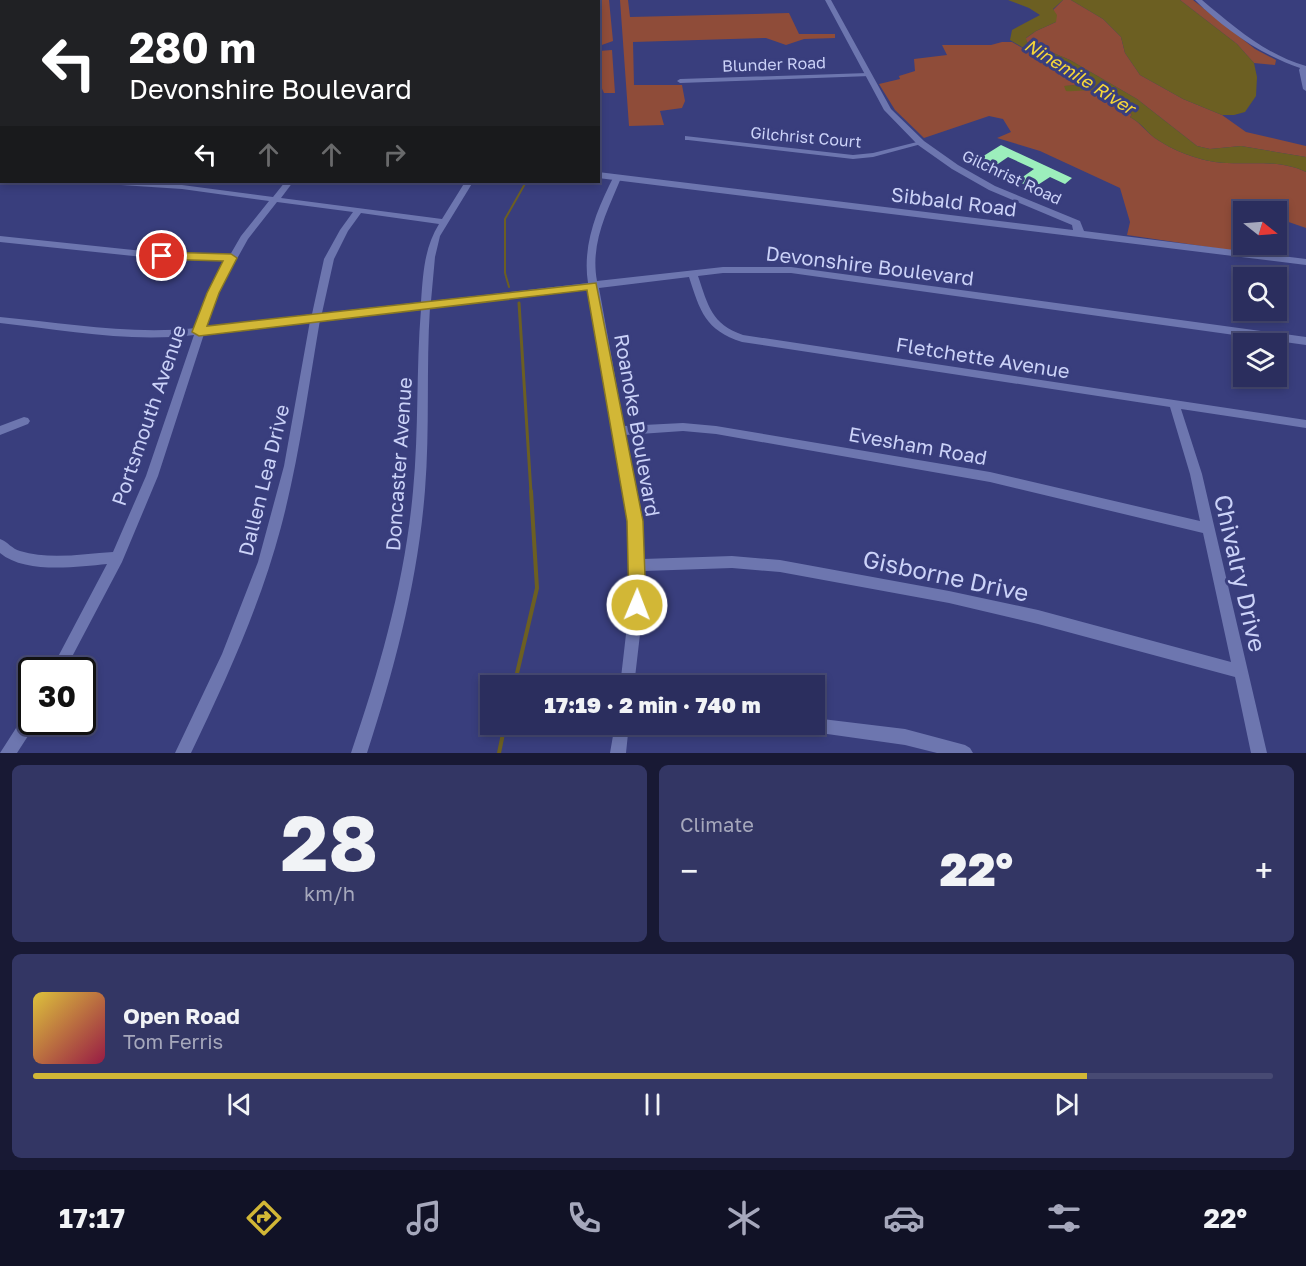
<!DOCTYPE html>
<meta charset="utf-8">
<style>
body{margin:0;font-family:"Golos Text",sans-serif;background:#333664;color:#f1f3f6;height:100vh;display:flex;flex-direction:column;font-size:22px;white-space:nowrap}
*{box-sizing:border-box;margin:0}
p{font-size:20px;color:#a6a8bc}
.icon{flex:none;width:33px;height:33px;fill:none;stroke:currentColor;stroke-width:2;stroke-linecap:round;stroke-linejoin:round}
.map{position:relative;height:753px;overflow:hidden}
.panel{display:flex;flex-direction:column;gap:12px;padding:12px;background:#181934;flex:1}
.panel>*{flex:none}
.top-card{position:absolute;left:0px;top:0px;width:600px;height:183px;box-shadow:0 3px 9px #0003,0 0 0 2px #474a73;background:#202124;color:#fff;overflow:hidden}
.needle{width:39px;rotate:107deg}
.controls{position:absolute;left:1233px;top:201px;display:grid;gap:12px}
.controls a{display:grid;place-items:center;width:54px;height:54px;border-radius:0px;background:#2b2e5e;box-shadow:0 3px 9px #0003,0 0 0 2px #474a73;font-size:30px}
.speed{position:absolute;left:18px;top:657px;display:flex;gap:12px;font-size:30px;font-weight:700;text-align:center}
.speed>*{display:grid;place-content:center;width:78px;height:78px;border-radius:50%;background:#2b2e5e;box-shadow:0 3px 9px #0003,0 0 0 2px #474a73;line-height:1}
.speed .limit{border:3px solid #111;border-radius:9px;background:#fff;color:#111}
.pin{position:absolute;display:grid;place-items:center;width:51px;height:51px;color:#fff;margin:-26px;border:3px solid #fff;border-radius:50%;box-shadow:0 2px 6px #0007}
.me{position:absolute;width:66px;margin:-33px;rotate:1deg;stroke-linejoin:round;filter:drop-shadow(0 0 4px #0008)}
.turn{display:flex;align-items:center;gap:21px;height:126px;padding:0 30px;font-size:27px}
.turn .icon{width:78px;height:78px;stroke-width:2.5}
.turn b{display:block;font-size:42px;line-height:51px}
.lanes{display:flex;align-items:center;height:57px;padding:0 30px;background:#0003;justify-content:center;gap:30px;direction:ltr}
.lanes .off{opacity:.35}
.big{font-size:45px;font-weight:800;line-height:1.1}
.panel .widget{flex:1;display:flex;flex-direction:column;justify-content:center;gap:9px;min-width:0;padding:0 21px;border-radius:9px;background:#333664}
.panel .dial{align-items:center;gap:0}
.dial b{font-size:78px;line-height:1}
.song{display:flex;align-items:center;gap:18px}
.cover{width:72px;height:72px;border-radius:9px;background:linear-gradient(135deg,hsl(50 70% 55%),hsl(340 70% 35%))}
.played{height:6px;border-radius:3px;background:linear-gradient(90deg,#d2b736 85%,#474a73 85%)}
.keys{display:flex;justify-content:space-around;direction:ltr}
.heat{display:flex;justify-content:space-between;align-items:center;font-size:33px;direction:ltr}
.panel .tiles{flex:1;display:grid;gap:12px;grid-template-columns:1fr 1fr}
.widget:last-child{grid-column:span 2}
.trip{position:absolute;left:480px;top:675px;width:345px;height:60px;border-radius:0px;background:#2b2e5e;box-shadow:0 3px 9px #0003,0 0 0 2px #474a73;font-weight:800;line-height:60px;text-align:center}
.tabs{display:flex;height:96px;justify-content:space-around;align-items:center;background:#111226;color:#a6a8bc}
.tabs .icon{width:42px;height:42px}
.tabs .selected{color:#d2b736}
.tabs b{font-size:27px;color:#f1f3f6}
.map>svg:first-child{display:block}
.green{fill:#8f4c39}
.water{fill:#6c5f22}
.lines{fill:none;stroke-linecap:round;stroke-linejoin:round}
.stream-far2{stroke:#6c5f22;stroke-width:2}
.stream-far1{stroke:#6c5f22;stroke-width:3}
.stream{stroke:#6c5f22;stroke-width:4}
.building{fill:#9ceebc}
.minor{fill:#6d76af;fill-rule:evenodd}
.tertiary{fill:#6d76af;fill-rule:evenodd}
.route{fill:#d2b736;stroke:#887723;stroke-width:1.5}
.labels{text-anchor:middle;dominant-baseline:central;stroke-width:6;stroke-linejoin:round;paint-order:stroke}
.far-street-label{font-size:16px;fill:#cbd2f8;stroke:#393e7d}
.far-water-label{font-size:18px;font-style:italic;fill:#f6d639;stroke:#393e7d}
.street-label{font-size:20px;fill:#cbd2f8;stroke:#393e7d}
.near-street-label{font-size:24px;fill:#cbd2f8;stroke:#393e7d}
</style>
<div class="map">
<svg width="1306" height="753" viewBox="0 0 1306 753">
<rect width="100%" height="100%" fill="#393e7d"/>
<path class="green" d="M500,0H609L613,41L599,46L598,2L499,1Z
M620,0H628L630,17L789,13L799,34H835V38L804,39L786,45L766,38L633,42L634,85H682L685,101L682,108L660,111L664,125L629,126Z
M1063,0H1071L1103,19L1121,37L1125,53L1140,75L1183,99L1222,115L1246,132L1306,146V157L1241,146L1210,149L1197,146L1137,99L1070,60L1027,42L1025,39L1036,31L1056,22L1053,10Z
M1180,0H1193L1255,49L1276,60L1275,65L1254,63L1237,44Z
M1002,42H1012L1085,85L1065,86C1079,91 1081,89 1094,91C1106,92 1125,106 1132,115L1130,117C1139,122 1144,129 1151,135C1167,148 1194,159 1215,162C1245,166 1277,158 1306,172V228L1277,218L1276,212H1244L1243,218L1241,219L1243,225L1244,244L1252,245L1256,254L1127,235L1130,222L1120,188L1040,151L997,138L1011,132L1003,119L989,116L924,138L895,110L879,84L900,79L899,76L915,71L914,59L947,55L942,45H991Z
M612,50L615,93H604L599,82V51Z"/>
<path class="water" d="M1008,0H1063L1053,9L1057,15L1056,22L1036,31L1026,38L1027,42L1070,60L1137,99L1197,146L1210,149L1241,146L1306,157V172C1277,158 1245,166 1215,162C1194,159 1167,148 1151,135C1144,128 1139,122 1130,117L1132,115C1125,106 1106,93 1095,91C1086,89 1075,92 1066,91L1064,86L1084,84L1010,40L1012,30L1040,15L1029,8Z
M1071,0H1180L1237,44L1254,63L1257,77L1256,96L1245,112L1234,115H1222L1183,99L1140,75L1125,53L1121,37L1103,19Z"/>
<g class="lines">
<path class="stream-far2" d="M509,287L505,273V219L526,182"/>
<path class="stream-far1" d="M519,303L531,493"/>
<path class="stream" d="M514,686L537,588L531,491
M499,753L505,724"/>
</g>
<path class="building" d="M1001,145L1072,178L1065,184L1050,177L1033,188L1017,181L1034,169L1008,157L992,168L977,160Z"/>
<g class="lines">
<path class="minor" d="M130,0H140L126,2Z
M223,0H231L221,2Z
M329,0H335L328,2Z
M1195,0H1202C1233,26 1266,55 1306,66V91L1303,89L1299,70L1300,68C1261,55 1224,29 1195,0Z
M0,22H2V26H0Z
M0,72H2V76H0Z
M868,73L870,74V76L680,83L677,81L680,79Z
M0,122H2V126H0Z
M685,136L853,155L873,153L921,141L925,143L873,157L853,159L688,140H685Z
M0,171H2V175H0Z
M614,176H617L621,178C607,212 590,243 597,281L723,267H791L1306,337V345L791,273H723L698,276C708,305 711,324 743,335L1306,420V428L1181,409L1202,474L1267,753H1251L1235,677L1038,624L949,603L780,572L732,568L644,571L645,591L634,686H620L631,591L629,521L589,289L430,307C426,368 430,429 425,490C418,580 395,667 367,753H351C380,668 405,581 413,491C419,430 416,369 421,309L320,320C308,390 299,459 281,527C260,606 226,680 191,753H175L222,654L258,562L284,466L310,321L204,334L158,476L122,562L65,670H51L107,564C76,567 25,574 0,553V539C8,542 12,549 20,551C49,560 83,554 113,552L146,476L194,335C130,343 64,330 0,323V317C65,323 131,335 196,328L208,293L227,261L162,259L0,242V236L162,253L230,255L241,236L269,201L182,189L106,184L102,182H135L182,185L273,197L285,182H293L281,198L442,219L465,182H473L440,236L435,257L431,301L588,283C582,245 597,209 614,176ZM277,202L353,212L340,230L324,259L312,314L207,327L218,293L248,239ZM361,213L439,224C424,248 423,275 421,302L322,313L334,259L348,231ZM689,277C700,311 705,330 742,342L1170,407L1190,474L1200,521L990,472L716,426L683,423L624,426L599,288ZM683,431L716,434L990,482L1203,533L1231,662L1038,610L949,591L780,560L732,556L643,559L641,521L625,435Z
M24,417L28,418L30,421L28,424L0,435V426Z
M32,709V722H37L17,753H0L27,711Z
M814,718L905,729L965,745L970,748L973,753H937L905,745L806,731L801,729L799,724H814Z
M615,724H629L626,753H610Z"/>
<path class="tertiary" d="M825,0H831L891,109L924,141L958,165L995,186L1080,221L1084,231L1306,259V265L598,178V172L1073,230L1072,225L989,190L952,169L918,145L884,110Z
M0,113H2V118H0Z"/>
</g>
<path class="route" d="M162,252L231,254L237,258L219,293L207,326L596,283L643,521L646,605L643,611L637,613L631,611L629,605L627,521L587,290L199,336L192,332L207,293L223,261L157,259L156,256Z"/>
<g class="labels">
<g class="far-street-label">
<text transform="translate(774 64) rotate(-2)">Blunder Road</text>
<text transform="translate(806 137) rotate(5)">Gilchrist Court</text>
<text transform="translate(1012 177) rotate(25)">Gilchrist Road</text>
</g>
<g class="far-water-label">
<text transform="translate(1080 76) rotate(32)">Ninemile River</text>
</g>
<g class="street-label">
<text transform="translate(954 201) rotate(7)">Sibbald Road</text>
<text transform="translate(870 265) rotate(7)">Devonshire Boulevard</text>
<text transform="translate(983 357) rotate(9)">Fletchette Avenue</text>
<text transform="translate(148 415) rotate(-71)">Portsmouth Avenue</text>
<text transform="translate(638 425) rotate(80)">Roanoke Boulevard</text>
<text transform="translate(918 445) rotate(10)">Evesham Road</text>
<text transform="translate(398 464) rotate(-86)">Doncaster Avenue</text>
<text transform="translate(263 480) rotate(-76)">Dallen Lea Drive</text>
</g>
<g class="near-street-label">
<text transform="translate(1241 573) rotate(77)">Chivalry Drive</text>
<text transform="translate(946 575) rotate(12)">Gisborne Drive</text>
</g>
</g>
</svg>
<div class="controls">
<a><svg class="needle" viewBox="-14 -14 28 28"><path d="M0-13l5 13h-10z" fill="#e53935"/><path d="M0 13l5-13h-10z" fill="#a6a8bc"/></svg></a>
<a><svg class="icon" aria-label="search" viewBox="0 0 24 24"><circle cx="10" cy="10" r="6"/><path d="M15 15l6 6"/></svg></a>
<a><svg class="icon" aria-label="layers" viewBox="0 0 24 24"><path d="M12 4l9 5-9 5-9-5zM3 14l9 5 9-5"/></svg></a>
</div>
<div class="speed"><div class="limit">30</div></div>
<div class="pin" style="left:162px;top:256px;background:#d93025"><svg class="icon" aria-label="arrive" viewBox="0 0 24 24"><path d="M6 21V4h12l-3 4 3 4H6"/></svg></div>
<svg class="me" style="left:637px;top:605px" viewBox="-20 -20 40 40"><circle r="17" fill="#d2b736" stroke="#fff" stroke-width="3"/><path d="M0-11L8 9 0 5-8 9z" fill="#fff"/></svg>
<div class="trip">17:19 · 2 min · 740 m</div>
<div class="top-card">
<div class="turn"><svg class="icon" aria-label="left" viewBox="0 0 24 24"><path d="M17 20v-9H6M10 6l-5 5 5 5"/></svg><div><b>280 m</b>Devonshire Boulevard</div></div>
<div class="lanes"><svg class="icon" aria-label="left" viewBox="0 0 24 24"><path d="M17 20v-9H6M10 6l-5 5 5 5"/></svg><svg class="icon off" aria-label="ahead" viewBox="0 0 24 24"><path d="M12 20V5M6 11l6-6 6 6"/></svg><svg class="icon off" aria-label="ahead" viewBox="0 0 24 24"><path d="M12 20V5M6 11l6-6 6 6"/></svg><svg class="icon off" aria-label="right" viewBox="0 0 24 24"><path d="M7 20v-9h11M14 6l5 5-5 5"/></svg></div>
</div>
</div>
<section class="panel">
<div class="tiles">
<div class="widget dial"><b>28</b><p>km/h</p></div>
<div class="widget"><p>Climate</p>
<div class="heat"><a>−</a><b class="big">22°</b><a>+</a></div>
</div>
<div class="widget">
<div class="song"><i class="cover"></i><div><b>Open Road</b><p>Tom Ferris</p></div></div>
<div class="played"></div>
<div class="keys"><svg class="icon" aria-label="previous" viewBox="0 0 24 24"><path d="M18 5L8 12l10 7zM5 5v14"/></svg><svg class="icon" aria-label="pause" viewBox="0 0 24 24"><path d="M8 5v14M16 5v14"/></svg><svg class="icon" aria-label="next" viewBox="0 0 24 24"><path d="M6 5l10 7-10 7zM19 5v14"/></svg></div>
</div>
</div>
</section>
<nav class="tabs">
<b>17:17</b>
<svg class="icon selected" aria-label="directions" viewBox="0 0 24 24"><path d="M12 3l9 9-9 9-9-9zM9 14v-3h6M13 9l2 2-2 2"/></svg>
<svg class="icon" aria-label="music" viewBox="0 0 24 24"><path d="M9 18V5l10-2v13"/><circle cx="6" cy="18" r="3"/><circle cx="16" cy="16" r="3"/></svg>
<svg class="icon" aria-label="phone" viewBox="0 0 24 24"><path d="M5 4h4l2 5-3 2q2 4 5 5l2-3 5 2v4C11 20 4 13 5 4z"/></svg>
<svg class="icon" aria-label="climate" viewBox="0 0 24 24"><path d="M12 3v18M4 7l16 10M4 17L20 7"/></svg>
<svg class="icon" aria-label="car" viewBox="0 0 24 24"><path d="M5 17H2v-5l4-1 3-4h7l3 4 3 1v5h-3M9 17h6M6 11h13"/><circle cx="7" cy="17" r="2"/><circle cx="17" cy="17" r="2"/></svg>
<svg class="icon" aria-label="filters" viewBox="0 0 24 24"><path d="M4 7h16M4 17h16"/><circle cx="9" cy="7" r="2"/><circle cx="15" cy="17" r="2"/></svg>
<b>22°</b>
</nav>
